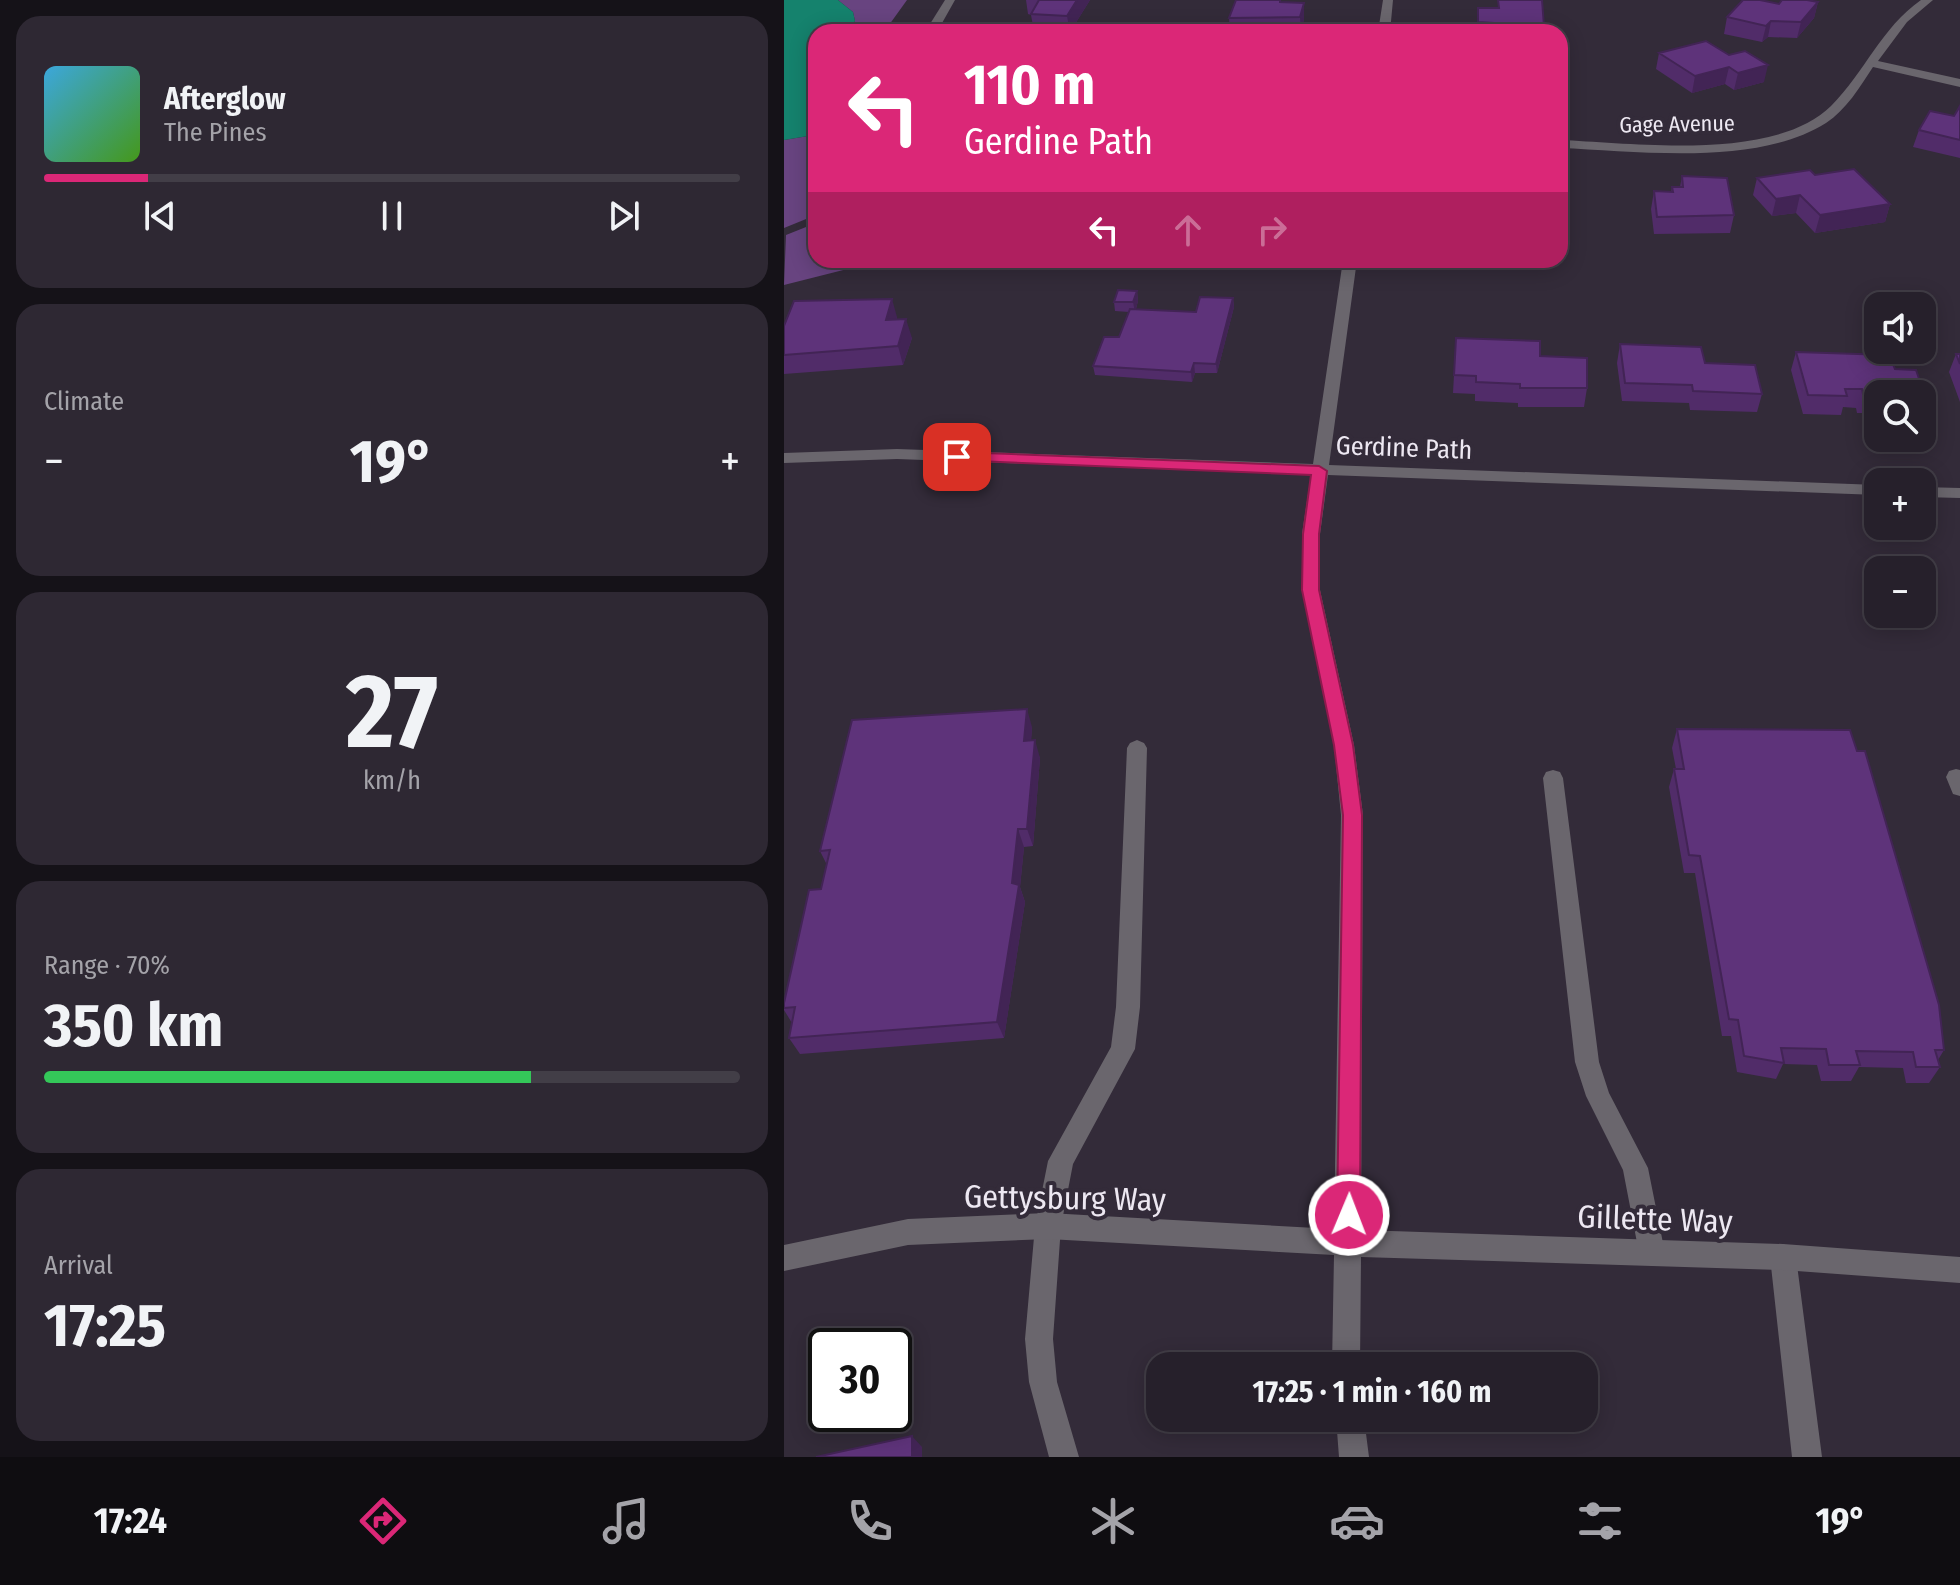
<!DOCTYPE html>
<meta charset="utf-8">
<style>
body{margin:0;font-family:"Fira Sans Condensed",sans-serif;background:#2e2833;color:#f1f3f6;height:100vh;display:flex;flex-direction:column;font-size:30px;white-space:nowrap}
*{box-sizing:border-box;margin:0}
p{font-size:26px;color:#a4a3a9}
.icon{flex:none;width:44px;height:44px;fill:none;stroke:currentColor;stroke-width:2;stroke-linecap:round;stroke-linejoin:round}
.map{position:relative;flex:1;overflow:hidden}
.details{display:flex;flex-direction:column;gap:16px;padding:16px;background:#151218;width:784px}
.details>*{flex:none}
.top-card{position:absolute;left:24px;top:24px;width:760px;height:244px;border-radius:24px;box-shadow:0 4px 20px #0003,0 0 0 2px #423e47;background:#db2777;color:#fff;overflow:hidden}
.controls{position:absolute;left:1080px;top:292px;display:grid;gap:16px}
.controls a{display:grid;place-items:center;width:72px;height:72px;border-radius:16px;background:#26202b;box-shadow:0 4px 20px #0003,0 0 0 2px #423e47;font-size:40px}
.speed{position:absolute;left:24px;top:1328px;display:flex;gap:16px;font-size:40px;font-weight:700;text-align:center}
.speed>*{display:grid;place-content:center;width:104px;height:104px;border-radius:50%;background:#26202b;box-shadow:0 4px 20px #0003,0 0 0 2px #423e47;line-height:1}
.speed .limit{border:4px solid #111;border-radius:12px;background:#fff;color:#111}
.pin{position:absolute;display:grid;place-items:center;width:68px;height:68px;color:#fff;margin:-34px;border-radius:16px;box-shadow:0 4px 12px #0006}
.me{position:absolute;width:88px;margin:-44px;rotate:1deg;stroke-linejoin:round;filter:drop-shadow(0 0 6px #0008)}
.turn{display:flex;align-items:center;gap:28px;height:168px;padding:0 24px;font-size:36px}
.turn .icon{width:104px;height:104px;stroke-width:2.5}
.turn b{display:block;font-size:56px;line-height:68px}
.lanes{display:flex;align-items:center;height:76px;padding:0 24px;background:#0003;justify-content:center;gap:40px;direction:ltr}
.lanes .off{opacity:.35}
.big{font-size:60px;font-weight:700;line-height:1.1}
.details .widget{flex:1;display:flex;flex-direction:column;justify-content:center;gap:12px;min-width:0;padding:0 28px;border-radius:24px;background:#2e2833}
.details .dial{align-items:center;gap:0}
.dial b{font-size:104px;line-height:1}
.song{display:flex;align-items:center;gap:24px}
.cover{width:96px;height:96px;border-radius:12px;background:linear-gradient(135deg,hsl(200 70% 55%),hsl(100 70% 35%))}
.played{height:8px;border-radius:4px;background:linear-gradient(90deg,#db2777 15%,#423e47 15%)}
.keys{display:flex;justify-content:space-around;direction:ltr}
.heat{display:flex;justify-content:space-between;align-items:center;font-size:44px;direction:ltr}
.charge{height:12px;border-radius:6px;background:linear-gradient(90deg,#34c759 70%,#423e47 0)}
.trip{position:absolute;left:362px;top:1352px;width:452px;height:80px;border-radius:24px;background:#26202b;box-shadow:0 4px 20px #0003,0 0 0 2px #423e47;font-weight:700;line-height:80px;text-align:center}
.menu{display:flex;height:128px;justify-content:space-around;align-items:center;background:#0f0d11;color:#a4a3a9}
.menu .icon{width:56px;height:56px}
.menu .active{color:#db2777}
.menu b{font-size:36px;color:#f1f3f6}
main{display:flex;flex:1;min-height:0}
.map>svg:first-child{display:block}
.green{fill:#684480}
.water{fill:#15826d}
.lines{fill:none;stroke-linecap:round;stroke-linejoin:round}
.lane{fill:#6a666d;fill-rule:evenodd}
.street{fill:#6a666d;fill-rule:evenodd}
.wall{fill:#512c69}
.shaded-wall{fill:#422455}
.building{fill:#5e337a;stroke:#422455;stroke-width:2}
.route{fill:#db2777;stroke:#8e194d;stroke-width:2}
.labels{text-anchor:middle;dominant-baseline:central;stroke-width:8;stroke-linejoin:round;paint-order:stroke}
.far-street-label{font-size:22px;fill:#ede8f2;stroke:#332b39}
.street-label{font-size:26px;fill:#ede8f2;stroke:#332b39}
.near-street-label{font-size:32px;fill:#ede8f2;stroke:#332b39}
</style>
<main>
<section class="details">
<div class="widget">
<div class="song"><i class="cover"></i><div><b>Afterglow</b><p>The Pines</p></div></div>
<div class="played"></div>
<div class="keys"><svg class="icon" aria-label="previous" viewBox="0 0 24 24"><path d="M18 5L8 12l10 7zM5 5v14"/></svg><svg class="icon" aria-label="pause" viewBox="0 0 24 24"><path d="M8 5v14M16 5v14"/></svg><svg class="icon" aria-label="next" viewBox="0 0 24 24"><path d="M6 5l10 7-10 7zM19 5v14"/></svg></div>
</div>
<div class="widget"><p>Climate</p>
<div class="heat"><a>−</a><b class="big">19°</b><a>+</a></div>
</div>
<div class="widget dial"><b>27</b><p>km/h</p></div>
<div class="widget"><p>Range · 70%</p><b class="big">350 km</b><div class="charge"></div></div>
<div class="widget"><p>Arrival</p><b class="big">17:25</b></div>
</section>
<div class="map">
<svg width="1176" height="1457" viewBox="0 0 1176 1457">
<rect width="100%" height="100%" fill="#332b39"/>
<path class="green" d="M54,0H123L100,32H60L71,21L69,12Z
M32,126V215L0,228V140L24,136Z
M32,223L30,260L91,262L0,285L2,235Z"/>
<path class="water" d="M0,0H54L69,12L71,21L60,32H32V50L25,70C33,90 39,118 24,136L0,140Z"/>
<g class="lines">
<path class="lane" d="M353,740L360,743L363,748L356,1007L351,1049L289,1164L277,1226L269,1339L273,1382L295,1457H265L245,1382L241,1339L251,1226L264,1161L327,1047L332,1007L343,748L346,743Z
M1172,769L1176,770V796L1169,794L1162,777L1165,771Z
M769,770L776,772L779,778L815,1062L825,1093L864,1168L881,1253L877,1262L868,1266L859,1262L855,1253L839,1170L802,1096L791,1062L759,778L762,772Z
M999,1244L1008,1248L1012,1257L1038,1457H1008L986,1257L990,1248Z"/>
<path class="street" d="M161,0H171L153,32H141Z
M599,0H609L606,32H594Z
M1137,0H1149L1123,22L1094,61L1176,79V87L1089,67C1076,87 1062,110 1042,123C972,167 855,151 776,148V140C850,143 990,162 1047,106C1081,72 1097,28 1137,0Z
M559,260H573L545,465L1094,485V495L544,475L536,534V590L570,745L579,815L577,1230L999,1244L1176,1257V1283L999,1270L577,1257L576,1366H548L550,1255L264,1239L124,1245L0,1271V1245L124,1219L264,1213L550,1229L557,815L550,745L518,590V534L527,474L113,459L0,463V453L113,449L529,464Z
M1138,487L1176,488V498L1138,497Z
M552,1418H580L585,1457H555Z"/>
</g>
<path class="wall" d="M242,0H306L286,32L250,31L247,15L244,14Z
M714,0L760,26L759,32H693L694,8H714Z
M497,2L520,3V19L517,32H446L445,18Z
M1034,2L1030,18L1013,38L984,37L978,42L940,34L943,17L995,4Z
M922,41L980,82L950,90L941,84L908,93L872,69L875,53Z
M1176,106V158L1129,147L1135,130L1170,116Z
M1031,175L1106,204L1101,222L1031,233L1012,213L988,216L969,195L973,178Z
M898,176L950,215L946,233L870,234L867,209L870,191L887,192L888,187H896Z
M353,291L354,301L352,309L412,312L449,298L450,307L433,373H411L408,382L311,375L309,366L335,337L345,312L331,311L330,302Z
M113,317L112,320L128,338L119,365L0,374V355Z
M672,338L756,356L803,388L800,407H734V403L691,401V394L669,393Z
M836,344L921,363L978,394L973,412L906,410L905,403L838,401L833,363Z
M1012,352L1111,369L1141,396L1138,405V394H1094V413H1073L1072,408L1059,407L1057,415L1019,414L1007,370Z
M1172,354H1176V402L1165,372Z
M248,727L247,740L256,758L249,846L240,847L236,887L241,902L220,1038L16,1054L5,1038L8,1023L0,1010V1003L37,889L43,865L36,851Z
M893,729L1160,1050L1154,1060L1156,1067L1145,1083H1122L1119,1068L1075,1067L1067,1081H1037L1033,1065L999,1064L992,1079L953,1072L947,1036H938L911,873H900L885,787L890,769H892L888,748Z"/>
<path class="shaded-wall" d="M293,0H306L286,32L283,16Z
M1034,2L1030,18L1013,38L1017,22Z
M520,3V19L517,32L516,17Z
M987,21L984,37L978,42L982,26Z
M984,65L980,82L950,90L954,73Z
M945,67L941,84L908,93L911,76Z
M1016,195L1012,213L988,216L992,199Z
M1106,204L1101,222L1031,233L1036,215Z
M353,291L354,301L351,312L349,302Z
M449,298L450,307L433,373L432,364Z
M108,299L113,317L107,338L102,320Z
M122,319L128,338L119,365L114,346Z
M410,363L411,373L408,382L407,372Z
M243,709L248,727L246,759L240,741Z
M251,740L256,758L249,846L243,829Z
M234,829L240,847L236,887L241,902L220,1038L213,1022Z
M128,1436L138,1447V1457H128Z"/>
<path class="building" d="M255,0H293L283,16L247,14Z
M452,0H496V2L520,3L516,17L445,18Z
M714,0H758L760,26L694,22V8H715Z
M959,0H976L995,4L998,0H1023L1034,2L1017,22L987,21L982,26L943,17Z
M922,41L945,55L961,51L984,65L954,73L945,67L911,76L875,53Z
M1176,106V140L1135,130L1146,111L1170,116Z
M1070,169L1106,204L1036,215L1016,195L992,199L973,178L1026,170L1031,175Z
M898,176L943,178L950,215L873,217L870,191L889,192L888,187H899Z
M334,290L353,291L349,302H330Z
M416,297L449,298L432,364L410,363L407,372L309,366L320,337H335L346,309L412,312Z
M108,299L102,320L122,319L114,346L0,355V326L10,301Z
M672,338L756,341V356L803,358V388H736V384L692,382V376L670,375Z
M836,344L917,347L921,363L971,365L978,394L909,391L908,385L841,383Z
M1012,352L1105,355L1111,369L1132,370L1141,396H1138V394H1079L1078,389H1061L1063,396L1024,395Z
M1172,354H1176V364Z
M243,709L240,741L251,740L243,829H234L228,883L235,885L213,1022L5,1038L11,1007L0,1008V1003L25,890L37,889L46,850L36,851L68,720Z
M893,729L1066,730L1073,751H1081L1155,1005L1160,1050H1151L1156,1067H1132L1129,1052L1072,1051L1076,1065H1045L1042,1049L997,1048L1000,1063L960,1056L954,1020L945,1019L916,856L905,855L890,769H900Z
M128,1436V1457H32Z"/>
<path class="route" d="M173,452L535,466L543,471L535,534V590L569,745L578,815L576,1215L573,1223L565,1226L556,1223L553,1215L559,815L550,745L518,590L519,534L527,475L168,460L166,457Z"/>
<g class="labels">
<g class="far-street-label">
<text transform="translate(893 124) rotate(-1)">Gage Avenue</text>
</g>
<g class="street-label">
<text transform="translate(620 448) rotate(2)">Gerdine Path</text>
</g>
<g class="near-street-label">
<text transform="translate(281 1198) rotate(1)">Gettysburg Way</text>
<text transform="translate(871 1219) rotate(2)">Gillette Way</text>
</g>
</g>
</svg>
<div class="controls">
<a><svg class="icon" aria-label="sound" viewBox="0 0 24 24"><path d="M4 9h4l5-4v14l-5-4H4zM17 9q2 3 0 6"/></svg></a>
<a><svg class="icon" aria-label="search" viewBox="0 0 24 24"><circle cx="10" cy="10" r="6"/><path d="M15 15l6 6"/></svg></a>
<a>+</a>
<a>−</a>
</div>
<div class="speed"><div class="limit">30</div></div>
<div class="pin" style="left:173px;top:457px;background:#d93025"><svg class="icon" aria-label="arrive" viewBox="0 0 24 24"><path d="M6 21V4h12l-3 4 3 4H6"/></svg></div>
<svg class="me" style="left:565px;top:1215px" viewBox="-20 -20 40 40"><circle r="17" fill="#db2777" stroke="#fff" stroke-width="3"/><path d="M0-11L8 9 0 5-8 9z" fill="#fff"/></svg>
<div class="trip">17:25 · 1 min · 160 m</div>
<div class="top-card">
<div class="turn"><svg class="icon" aria-label="left" viewBox="0 0 24 24"><path d="M17 20v-9H6M10 6l-5 5 5 5"/></svg><div><b>110 m</b>Gerdine Path</div></div>
<div class="lanes"><svg class="icon" aria-label="left" viewBox="0 0 24 24"><path d="M17 20v-9H6M10 6l-5 5 5 5"/></svg><svg class="icon off" aria-label="ahead" viewBox="0 0 24 24"><path d="M12 20V5M6 11l6-6 6 6"/></svg><svg class="icon off" aria-label="right" viewBox="0 0 24 24"><path d="M7 20v-9h11M14 6l5 5-5 5"/></svg></div>
</div>
</div>
</main>
<nav class="menu">
<b>17:24</b>
<svg class="icon active" aria-label="directions" viewBox="0 0 24 24"><path d="M12 3l9 9-9 9-9-9zM9 14v-3h6M13 9l2 2-2 2"/></svg>
<svg class="icon" aria-label="music" viewBox="0 0 24 24"><path d="M9 18V5l10-2v13"/><circle cx="6" cy="18" r="3"/><circle cx="16" cy="16" r="3"/></svg>
<svg class="icon" aria-label="phone" viewBox="0 0 24 24"><path d="M5 4h4l2 5-3 2q2 4 5 5l2-3 5 2v4C11 20 4 13 5 4z"/></svg>
<svg class="icon" aria-label="climate" viewBox="0 0 24 24"><path d="M12 3v18M4 7l16 10M4 17L20 7"/></svg>
<svg class="icon" aria-label="car" viewBox="0 0 24 24"><path d="M5 17H2v-5l4-1 3-4h7l3 4 3 1v5h-3M9 17h6M6 11h13"/><circle cx="7" cy="17" r="2"/><circle cx="17" cy="17" r="2"/></svg>
<svg class="icon" aria-label="filters" viewBox="0 0 24 24"><path d="M4 7h16M4 17h16"/><circle cx="9" cy="7" r="2"/><circle cx="15" cy="17" r="2"/></svg>
<b>19°</b>
</nav>
